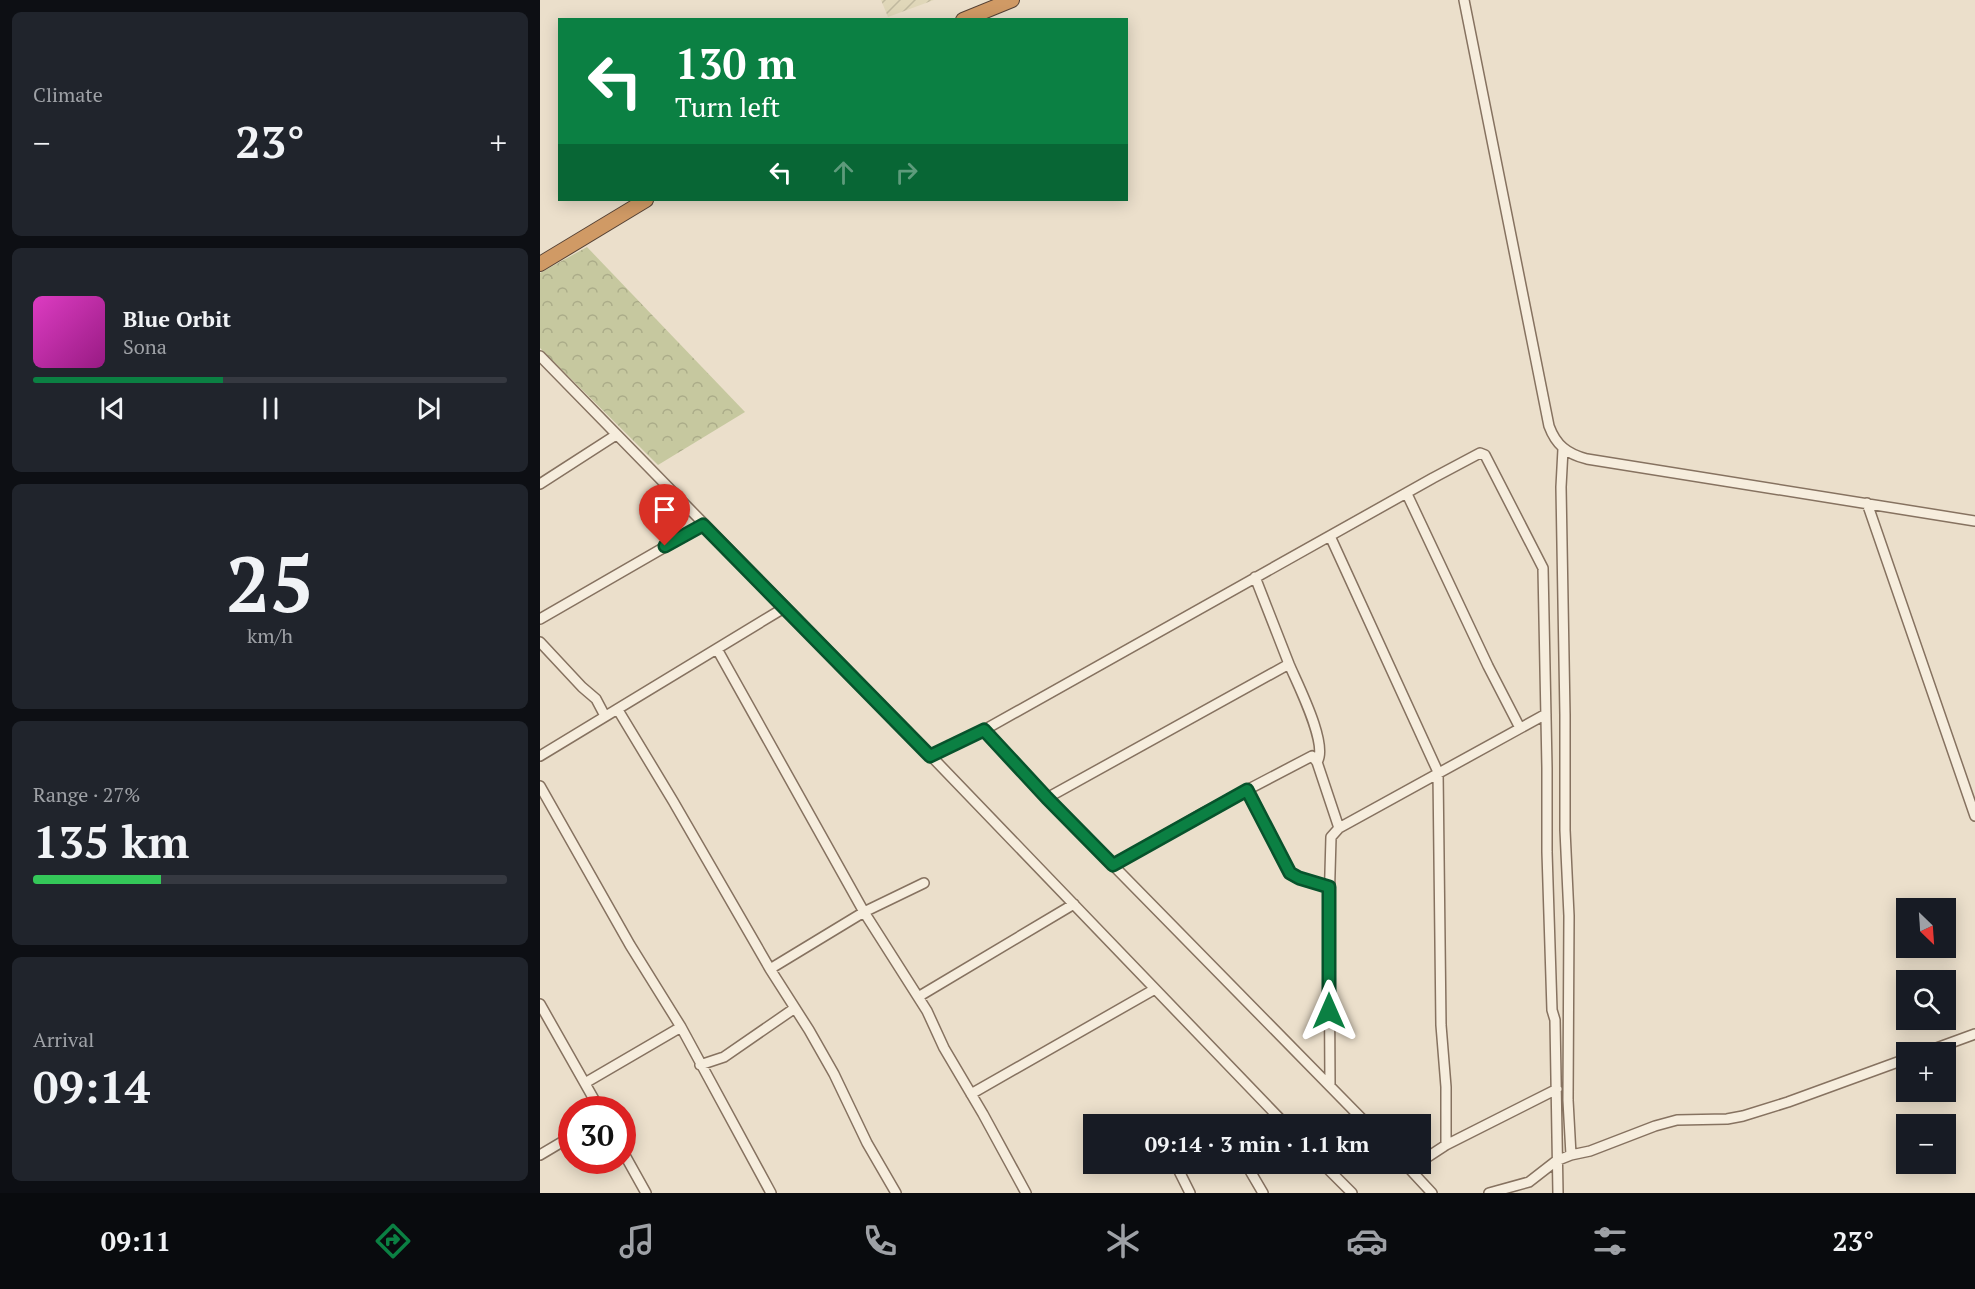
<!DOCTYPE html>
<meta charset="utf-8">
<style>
body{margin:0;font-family:"PT Serif",serif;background:#20242c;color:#f1f3f6;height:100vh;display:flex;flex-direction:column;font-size:22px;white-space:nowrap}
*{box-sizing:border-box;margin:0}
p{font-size:20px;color:#9ea1a6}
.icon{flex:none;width:33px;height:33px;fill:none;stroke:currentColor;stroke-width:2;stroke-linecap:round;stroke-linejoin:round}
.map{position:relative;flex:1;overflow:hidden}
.details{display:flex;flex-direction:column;gap:12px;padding:12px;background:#0d0f14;width:540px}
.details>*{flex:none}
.top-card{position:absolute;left:18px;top:18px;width:570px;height:183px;border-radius:0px;box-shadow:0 3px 15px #0003;background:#0b8043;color:#fff;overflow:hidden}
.needle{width:39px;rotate:155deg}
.tools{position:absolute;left:1356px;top:898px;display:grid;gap:12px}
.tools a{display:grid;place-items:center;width:60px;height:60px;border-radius:0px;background:#171b24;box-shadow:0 3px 15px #0003;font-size:30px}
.speed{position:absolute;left:18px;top:1096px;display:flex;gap:12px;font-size:30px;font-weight:700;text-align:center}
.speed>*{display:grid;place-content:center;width:78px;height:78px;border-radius:50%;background:#171b24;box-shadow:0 3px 15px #0003;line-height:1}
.speed .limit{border:9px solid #d22;background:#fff;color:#111}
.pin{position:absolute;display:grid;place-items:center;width:51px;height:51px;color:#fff;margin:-62px -26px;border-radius:50% 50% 50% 0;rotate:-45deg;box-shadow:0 0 6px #0007}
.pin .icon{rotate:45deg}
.me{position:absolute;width:66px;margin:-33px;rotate:0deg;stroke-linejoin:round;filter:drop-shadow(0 0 4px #0008)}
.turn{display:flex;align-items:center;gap:21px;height:126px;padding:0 18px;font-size:27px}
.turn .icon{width:78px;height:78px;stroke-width:2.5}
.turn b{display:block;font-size:42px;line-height:51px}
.lanes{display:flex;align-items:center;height:57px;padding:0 18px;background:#0003;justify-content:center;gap:30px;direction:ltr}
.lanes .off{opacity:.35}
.big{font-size:45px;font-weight:700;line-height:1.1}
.details .widget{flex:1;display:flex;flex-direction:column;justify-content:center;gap:9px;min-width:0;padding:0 21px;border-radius:9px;background:#20242c}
.details .dial{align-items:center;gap:0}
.dial b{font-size:78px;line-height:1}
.song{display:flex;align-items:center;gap:18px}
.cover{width:72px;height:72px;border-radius:9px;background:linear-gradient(135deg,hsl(310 70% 55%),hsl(310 70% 35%))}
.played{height:6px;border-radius:3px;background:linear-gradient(90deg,#0b8043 40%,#363941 40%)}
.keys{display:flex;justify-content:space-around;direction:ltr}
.heat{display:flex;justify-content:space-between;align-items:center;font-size:33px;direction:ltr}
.charge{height:9px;border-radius:4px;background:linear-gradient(90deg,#34c759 27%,#363941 0)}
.trip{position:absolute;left:543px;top:1114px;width:348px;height:60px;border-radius:0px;background:#171b24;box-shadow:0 3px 15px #0003;font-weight:700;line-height:60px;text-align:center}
.menu{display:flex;height:96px;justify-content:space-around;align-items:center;background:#090b0e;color:#9ea1a6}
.menu .icon{width:42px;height:42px}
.menu .active{color:#0b8043}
.menu b{font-size:27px;color:#f1f3f6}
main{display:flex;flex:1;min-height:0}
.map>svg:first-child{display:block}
.farmland{fill:url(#farmland-furrows)}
.park{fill:url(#park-crowns)}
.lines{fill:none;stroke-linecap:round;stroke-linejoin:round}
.minor-casing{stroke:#867260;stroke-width:12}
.highway-casing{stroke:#554134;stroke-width:16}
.minor{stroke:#f6eddd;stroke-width:9}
.highway{stroke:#d09a65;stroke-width:14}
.route-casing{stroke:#07532c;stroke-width:15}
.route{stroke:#0b8043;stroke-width:10}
</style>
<main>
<section class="details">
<div class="widget"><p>Climate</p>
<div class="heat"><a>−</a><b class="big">23°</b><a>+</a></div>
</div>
<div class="widget">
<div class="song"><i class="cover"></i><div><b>Blue Orbit</b><p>Sona</p></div></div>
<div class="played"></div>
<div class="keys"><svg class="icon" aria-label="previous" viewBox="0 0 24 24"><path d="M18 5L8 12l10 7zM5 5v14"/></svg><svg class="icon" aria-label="pause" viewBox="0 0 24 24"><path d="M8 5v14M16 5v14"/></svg><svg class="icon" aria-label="next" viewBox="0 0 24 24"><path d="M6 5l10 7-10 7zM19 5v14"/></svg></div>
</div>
<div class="widget dial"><b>25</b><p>km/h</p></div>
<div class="widget"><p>Range · 27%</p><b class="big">135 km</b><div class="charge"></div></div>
<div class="widget"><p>Arrival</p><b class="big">09:14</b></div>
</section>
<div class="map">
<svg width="1435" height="1193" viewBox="0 0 1435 1193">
<defs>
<pattern id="farmland-furrows" width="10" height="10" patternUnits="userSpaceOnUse" patternTransform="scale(1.5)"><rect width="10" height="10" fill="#e0d7b9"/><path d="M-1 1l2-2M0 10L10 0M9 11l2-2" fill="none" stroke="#c1b99f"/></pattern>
<pattern id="park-crowns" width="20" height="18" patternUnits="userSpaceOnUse" patternTransform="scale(1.5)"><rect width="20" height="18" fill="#c6c89f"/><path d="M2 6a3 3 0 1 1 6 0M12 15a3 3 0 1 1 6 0" fill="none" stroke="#abac89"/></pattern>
</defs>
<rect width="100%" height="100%" fill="#ebdfcb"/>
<path class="farmland" d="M341,0H394L348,17Z"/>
<path class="park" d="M47,247L205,412L118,465L0,348V273Z"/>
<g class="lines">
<g class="minor-casing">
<path id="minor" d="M924,0L1009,426C1016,445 1027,454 1047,459L1435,521
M0,356L391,756L746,1125
M1023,449L1021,487L1025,715V830L1029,916L1028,1100L1031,1155
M0,484L76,435
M867,494L948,666L980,728
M1327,503L1435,816
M790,536L898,772L901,1025L906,1087V1145
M0,619L163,525
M0,642L42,687L56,699L65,716
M177,649L324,912L387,1011L404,1048L443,1114L486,1193
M749,664C757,683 789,745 777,762
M78,710L133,801L230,969L269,1030L294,1074L327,1143L356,1193
M444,730L507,798L828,1125
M0,756L244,608
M391,756L444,730L893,478L940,453L945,455L1003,568L1007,768V852L1012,1010L1015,1020L1018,1193
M0,786L90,945L141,1027L231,1193
M707,790L750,873L759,878L789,887
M507,798L749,664L715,577
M573,865L665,812L772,756L777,762L799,828
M230,969L324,912L384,883
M378,997L534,904
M0,1004L60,1110
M1383,1053L1435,1034
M160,1065L184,1057L255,1008
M45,1083L141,1027
M790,1085L789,908L791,837L799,828L1006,714
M431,1094L615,989
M82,1150L106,1193
M0,1155L32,1136
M880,1162L906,1145L1017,1089
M706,1164L723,1193
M783,1164L812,1193
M865,1164L892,1193
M637,1167L650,1193
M949,1193L989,1182L1016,1161L1031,1155L1050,1151L1115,1126L1137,1120L1187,1119L1203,1116L1248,1102L1366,1059"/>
</g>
<g class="highway-casing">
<path id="highway" d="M423,20L472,0
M0,264L106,200"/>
</g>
<use href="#minor" class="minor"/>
<use href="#highway" class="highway"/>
</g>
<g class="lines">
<g class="route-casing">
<path id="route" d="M125,546L163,525L390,756L444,730L507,798L573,865L707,790L750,873L759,878L789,887V1011"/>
</g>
<use href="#route" class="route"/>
</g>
</svg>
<div class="tools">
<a><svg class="needle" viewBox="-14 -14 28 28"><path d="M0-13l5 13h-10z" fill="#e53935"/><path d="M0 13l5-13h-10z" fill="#9ea1a6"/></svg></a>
<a><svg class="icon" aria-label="search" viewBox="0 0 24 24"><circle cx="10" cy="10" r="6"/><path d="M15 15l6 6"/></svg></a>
<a>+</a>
<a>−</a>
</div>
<div class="speed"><div class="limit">30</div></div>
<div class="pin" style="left:125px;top:546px;background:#d93025"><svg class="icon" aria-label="arrive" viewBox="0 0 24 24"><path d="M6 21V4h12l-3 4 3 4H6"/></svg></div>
<svg class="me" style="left:789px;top:1011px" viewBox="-20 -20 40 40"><path d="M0-17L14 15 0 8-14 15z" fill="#0b8043" stroke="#fff" stroke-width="4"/></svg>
<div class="trip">09:14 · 3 min · 1.1 km</div>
<div class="top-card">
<div class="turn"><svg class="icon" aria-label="left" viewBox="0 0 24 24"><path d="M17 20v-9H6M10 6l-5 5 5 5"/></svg><div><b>130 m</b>Turn left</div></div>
<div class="lanes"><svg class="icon" aria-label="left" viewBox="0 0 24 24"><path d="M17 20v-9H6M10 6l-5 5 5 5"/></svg><svg class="icon off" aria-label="ahead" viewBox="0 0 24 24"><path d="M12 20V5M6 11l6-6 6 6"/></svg><svg class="icon off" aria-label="right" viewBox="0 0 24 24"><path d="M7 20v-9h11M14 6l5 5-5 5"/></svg></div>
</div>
</div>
</main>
<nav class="menu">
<b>09:11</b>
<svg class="icon active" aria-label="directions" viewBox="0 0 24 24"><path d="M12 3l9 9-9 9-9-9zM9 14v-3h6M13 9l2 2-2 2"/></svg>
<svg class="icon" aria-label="music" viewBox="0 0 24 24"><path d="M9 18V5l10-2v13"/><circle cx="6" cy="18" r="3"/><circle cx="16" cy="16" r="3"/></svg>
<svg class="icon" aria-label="phone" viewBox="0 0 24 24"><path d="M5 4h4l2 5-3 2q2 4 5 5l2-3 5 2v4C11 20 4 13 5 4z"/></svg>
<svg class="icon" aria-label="climate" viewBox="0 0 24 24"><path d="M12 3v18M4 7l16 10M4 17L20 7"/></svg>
<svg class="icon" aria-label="car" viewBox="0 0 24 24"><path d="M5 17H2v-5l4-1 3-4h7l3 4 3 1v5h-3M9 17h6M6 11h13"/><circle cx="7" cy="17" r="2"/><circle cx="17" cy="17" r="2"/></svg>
<svg class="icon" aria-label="filters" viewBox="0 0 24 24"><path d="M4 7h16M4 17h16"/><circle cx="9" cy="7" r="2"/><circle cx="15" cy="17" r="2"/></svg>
<b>23°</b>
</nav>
